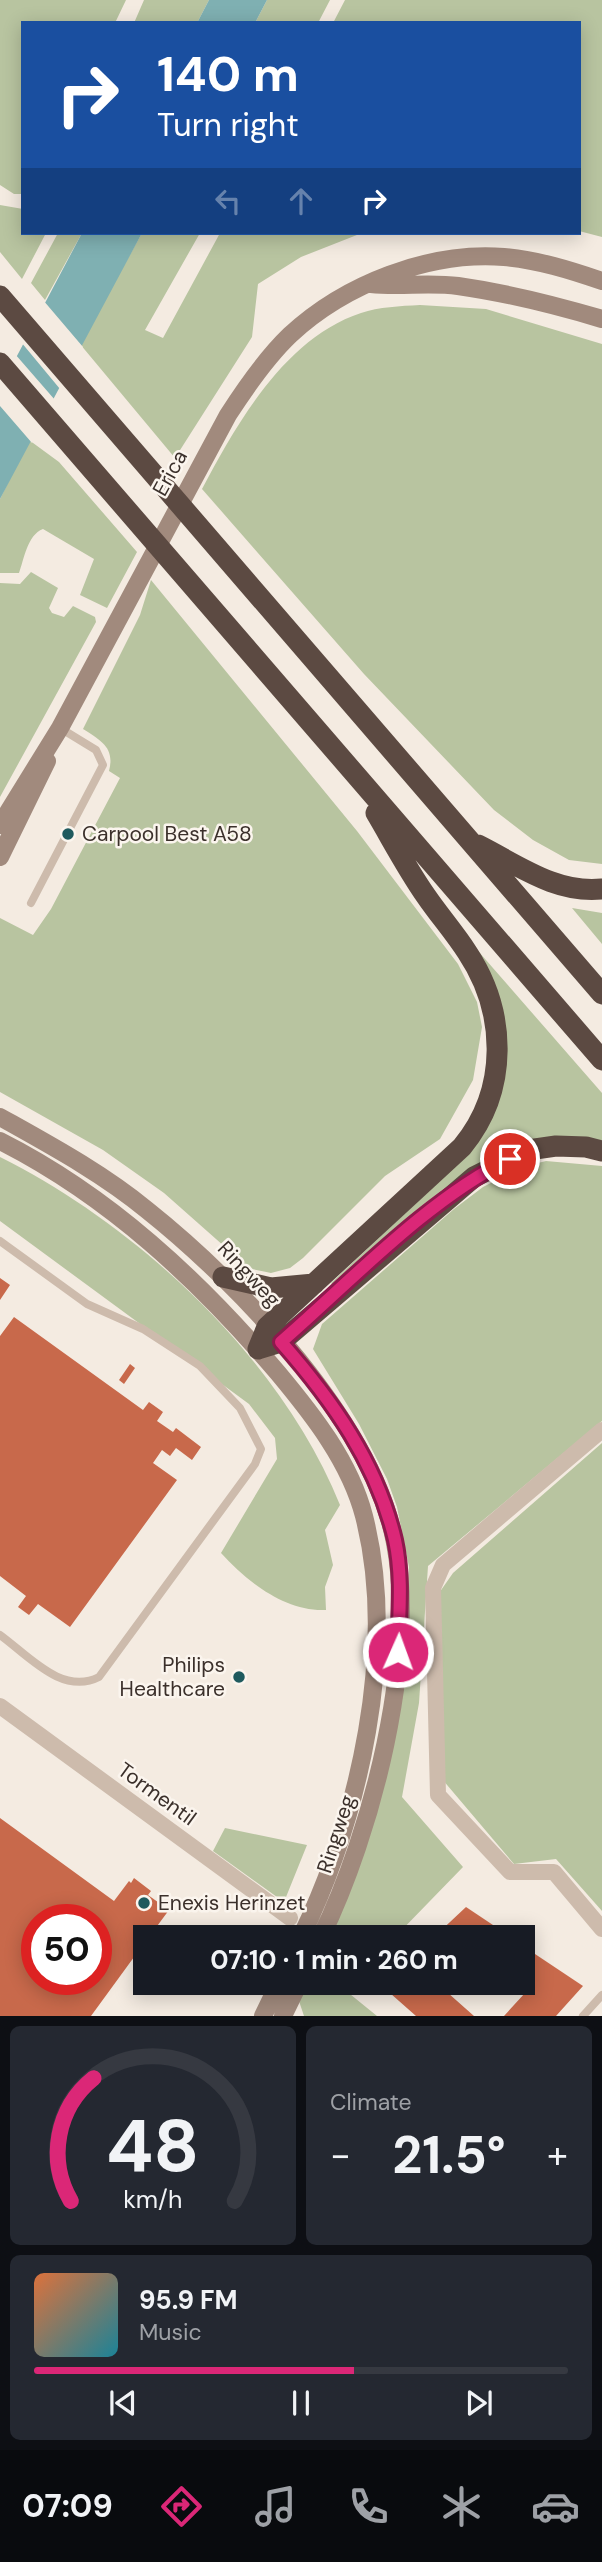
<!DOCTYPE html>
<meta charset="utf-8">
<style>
body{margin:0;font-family:"DM Sans",sans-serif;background:#242831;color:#f1f3f6;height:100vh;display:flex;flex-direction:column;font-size:26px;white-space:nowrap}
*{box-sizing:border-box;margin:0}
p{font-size:23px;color:#9ea1a6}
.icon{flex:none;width:38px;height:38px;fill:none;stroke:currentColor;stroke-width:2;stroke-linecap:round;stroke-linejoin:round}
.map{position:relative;height:2016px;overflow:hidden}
.drawer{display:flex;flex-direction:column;gap:10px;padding:10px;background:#0d0f14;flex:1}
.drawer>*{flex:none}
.guide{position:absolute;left:21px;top:21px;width:560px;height:214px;border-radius:0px;box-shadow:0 4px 18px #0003;background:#1a4fa0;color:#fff;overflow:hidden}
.speed{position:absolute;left:21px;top:1904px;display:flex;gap:14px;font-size:35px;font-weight:700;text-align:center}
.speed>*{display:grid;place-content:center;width:91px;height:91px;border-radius:50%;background:#171b24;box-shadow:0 4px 18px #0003;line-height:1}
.speed .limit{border:10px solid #d22;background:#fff;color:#111}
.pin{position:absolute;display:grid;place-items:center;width:60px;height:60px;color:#fff;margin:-30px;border:4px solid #fff;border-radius:50%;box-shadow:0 2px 7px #0007}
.me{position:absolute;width:77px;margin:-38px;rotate:2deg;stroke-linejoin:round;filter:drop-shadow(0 0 5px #0008)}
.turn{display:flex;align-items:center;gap:24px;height:147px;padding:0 21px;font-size:32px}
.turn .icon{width:91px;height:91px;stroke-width:2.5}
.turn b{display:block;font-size:49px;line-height:60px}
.lanes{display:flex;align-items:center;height:66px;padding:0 21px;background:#0003;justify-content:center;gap:35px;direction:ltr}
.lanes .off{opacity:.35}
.big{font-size:52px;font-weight:700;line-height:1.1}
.drawer .widget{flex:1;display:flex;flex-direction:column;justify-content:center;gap:10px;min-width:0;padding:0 24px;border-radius:10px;background:#242831}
.drawer .dial{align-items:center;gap:0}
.dial svg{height:182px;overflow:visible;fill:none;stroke:#363941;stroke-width:7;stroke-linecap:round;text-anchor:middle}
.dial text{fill:#f1f3f6;stroke:none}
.song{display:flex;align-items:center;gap:21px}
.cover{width:84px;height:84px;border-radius:10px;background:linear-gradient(135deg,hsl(20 70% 55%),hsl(190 70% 35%))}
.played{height:7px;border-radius:4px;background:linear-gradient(90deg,#db2777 60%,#363941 60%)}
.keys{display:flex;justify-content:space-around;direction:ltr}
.heat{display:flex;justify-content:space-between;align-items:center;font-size:38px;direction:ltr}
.drawer .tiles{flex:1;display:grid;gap:10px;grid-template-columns:1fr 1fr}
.widget:last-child{grid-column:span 2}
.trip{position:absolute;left:133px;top:1925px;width:402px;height:70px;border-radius:0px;background:#171b24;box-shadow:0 4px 18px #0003;font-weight:700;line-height:70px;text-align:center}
.menu{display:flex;height:112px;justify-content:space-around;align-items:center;background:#090b0e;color:#9ea1a6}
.menu .icon{width:49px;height:49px}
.menu .on{color:#db2777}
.menu b{font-size:32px;color:#f1f3f6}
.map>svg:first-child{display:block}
.green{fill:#b8c4a0}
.water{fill:#7fb0b2}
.pier{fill:#f4ebe1}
.building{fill:#c8694b;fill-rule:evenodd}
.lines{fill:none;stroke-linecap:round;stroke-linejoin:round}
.service{stroke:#cdbbac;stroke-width:8}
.minor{stroke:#cdbbac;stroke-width:16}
.secondary{stroke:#a18a7d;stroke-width:18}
.motorway{stroke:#5c4a42;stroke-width:21}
.route-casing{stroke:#8e194d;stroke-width:18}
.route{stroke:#db2777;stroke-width:12}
.poi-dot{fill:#1f5a5e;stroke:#fbf5ee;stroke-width:2.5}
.labels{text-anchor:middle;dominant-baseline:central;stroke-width:5;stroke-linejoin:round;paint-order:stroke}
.street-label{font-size:21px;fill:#3b302b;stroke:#fbf5ee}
.poi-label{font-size:21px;fill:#3b302b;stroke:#fbf5ee;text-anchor:start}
</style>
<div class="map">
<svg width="602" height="2016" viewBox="0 0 602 2016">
<rect width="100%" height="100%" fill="#f4ebe1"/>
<path class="green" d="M0,0H126L115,23H23V194H14L0,185Z
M144,0H209L197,23H134Z
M267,0H330L318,23H255Z
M345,0H602V237L579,231V23H333Z
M0,205L23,209V233H46L22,279L0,252Z
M58,233H82L45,300L31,283Z
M142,233H200L145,330L163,338L220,233H362L301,257L258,284L252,337L175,458L80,344Z
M420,305L486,309L602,344V864L569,860L533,840L494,810L364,674L202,489C237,423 285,338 361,313C379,307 400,306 420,305Z
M29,440L59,462L137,552L107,608L80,595L94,559L43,529C27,535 24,560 19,573H0V499Z
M31,572L58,588L49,608L52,613L64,617L73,606L95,617L96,622L0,797V583L20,584Z
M151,580L357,831L458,964L477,1002L482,1027L473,1080L440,1139L385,1176L303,1258L290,1268L271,1273L252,1269L242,1262L164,1193L103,1150L0,1092V918L33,935L51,909L120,778L109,771C115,748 102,741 83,729L140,615Z
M572,908L602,913V944Z
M472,944L602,1093V1145L535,1146L337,1289L331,1283L464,1158L498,1093Z
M0,1157C140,1227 281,1359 340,1505L325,1530L333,1565L325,1587L326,1610C286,1612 247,1582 221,1553L277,1459L275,1438L249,1404L0,1221Z
M546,1161L602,1166V1421L428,1566L419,1703L402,1797L463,1867L395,1937H325L359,1854L406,1623L409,1567L397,1507L387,1479L359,1424L313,1349L322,1324L454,1209L483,1187L522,1167Z
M602,1443V1911L556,1859L514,1864L442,1779L439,1593L453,1573Z
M225,1828L307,1845L284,1902L213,1851Z
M305,1983H351L345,1990L377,2016H304L298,1998Z"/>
<path class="water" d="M209,0H267L255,23H197Z
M82,233H142L0,499V388Z"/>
<path class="pier" d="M43,300L83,347L60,389L21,342Z
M15,354L55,400L32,443L0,406V381Z"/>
<path class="building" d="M0,1278L10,1285L0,1300Z
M14,1317L143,1410L149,1402L163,1412L157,1421L173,1432L176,1428L201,1447L192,1460L176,1448L170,1456L162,1450L153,1463L177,1480L70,1627L38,1604L29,1615L18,1607L26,1596L0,1576V1336Z
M130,1364L135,1368L124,1384L119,1380Z
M0,1818L114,1901L129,1881L131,1883L134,1878L151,1891L148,1895L169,1910L149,1937H145V1942L91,2016H0ZM37,1920H96V1979H37Z
M466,1907L499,1929L495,1933L499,1937H434Z
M523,1946L583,1986L556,2016H504L525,1993L509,1983H523Z
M386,1983H442L439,1985L474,2016H416L382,1986Z"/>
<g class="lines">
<path class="service" d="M31,903L103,765L96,750L60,728
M0,1241L87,1304L143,1329L200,1366L240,1408L261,1449L255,1464L99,1677C62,1696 28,1655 0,1635
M583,2016L602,1995"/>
<path class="minor" d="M602,1430L443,1565L433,1588L438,1795L510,1872H554L602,1929
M0,1706L290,1918"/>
<path class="secondary" d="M371,284C400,287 430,282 458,286C507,293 555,305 602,319
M0,825L60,728L228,415C246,387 266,358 290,335C345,284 429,251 504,257C538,260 570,270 602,281
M0,857L47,761
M0,1117C50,1145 102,1173 147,1210C240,1284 373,1423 395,1543C417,1659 372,1832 321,1937
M0,1141C109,1196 199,1280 278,1373C313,1415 350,1462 364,1516C398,1649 359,1817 301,1937
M263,2016L279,1983
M283,2016L299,1983"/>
<path class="motorway" d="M0,296L602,994
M0,363L602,1060
M478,845C518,865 556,894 602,889
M223,1277L271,1288L314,1284
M258,1349L267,1327L462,1147C509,1090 507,1012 467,952C454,932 439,915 426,896C407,869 392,840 376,813
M258,1349L281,1342L474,1177L528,1150L556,1146L586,1147L602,1151"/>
</g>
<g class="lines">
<g class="route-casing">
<path id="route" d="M398,1652C399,1615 403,1576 395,1540C377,1463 332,1400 281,1342C350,1282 429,1198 510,1159"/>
</g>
<use href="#route" class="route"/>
</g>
<g class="poi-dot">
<circle cx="68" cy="834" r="7"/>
<circle cx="239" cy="1677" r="7"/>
<circle cx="144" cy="1903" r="7"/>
</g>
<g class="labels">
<g class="street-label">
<text transform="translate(170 473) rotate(-61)">Erica</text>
<text transform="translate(249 1274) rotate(47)">Ringweg</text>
<text transform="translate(157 1794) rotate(36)">Tormentil</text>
<text transform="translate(336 1834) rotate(-72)">Ringweg</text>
</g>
<g class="poi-label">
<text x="82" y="834">Carpool Best A58</text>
<text x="225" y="1665" text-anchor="end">Philips<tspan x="225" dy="24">Healthcare</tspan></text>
<text x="158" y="1903">Enexis Herinzet</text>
</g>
</g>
</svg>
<div class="speed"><div class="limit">50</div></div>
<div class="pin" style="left:510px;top:1159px;background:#d93025"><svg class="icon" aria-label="arrive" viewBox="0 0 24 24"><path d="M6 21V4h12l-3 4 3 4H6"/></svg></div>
<svg class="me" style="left:398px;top:1652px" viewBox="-20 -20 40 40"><circle r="17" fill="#db2777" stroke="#fff" stroke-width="3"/><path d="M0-11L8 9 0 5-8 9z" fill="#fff"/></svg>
<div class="trip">07:10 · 1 min · 260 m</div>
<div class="guide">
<div class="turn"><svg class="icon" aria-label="right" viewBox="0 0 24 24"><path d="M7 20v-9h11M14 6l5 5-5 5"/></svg><div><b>140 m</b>Turn right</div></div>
<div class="lanes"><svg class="icon off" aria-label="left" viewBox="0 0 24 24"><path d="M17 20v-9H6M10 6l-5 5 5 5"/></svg><svg class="icon off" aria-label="ahead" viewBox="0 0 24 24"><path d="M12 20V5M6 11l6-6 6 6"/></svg><svg class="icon" aria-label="right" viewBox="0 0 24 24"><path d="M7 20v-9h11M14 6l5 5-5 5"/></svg></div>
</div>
</div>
<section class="drawer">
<div class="tiles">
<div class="widget dial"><svg viewBox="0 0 100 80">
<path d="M14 69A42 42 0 1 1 86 69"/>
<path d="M14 69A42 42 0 0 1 24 15" stroke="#db2777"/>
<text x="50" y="56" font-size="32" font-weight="700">48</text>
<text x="50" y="72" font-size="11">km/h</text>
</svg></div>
<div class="widget"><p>Climate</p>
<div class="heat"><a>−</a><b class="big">21.5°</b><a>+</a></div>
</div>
<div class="widget">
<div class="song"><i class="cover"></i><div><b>95.9 FM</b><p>Music</p></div></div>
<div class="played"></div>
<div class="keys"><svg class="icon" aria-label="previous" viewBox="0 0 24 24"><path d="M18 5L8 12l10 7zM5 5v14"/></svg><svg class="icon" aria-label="pause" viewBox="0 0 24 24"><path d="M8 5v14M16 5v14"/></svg><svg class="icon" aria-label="next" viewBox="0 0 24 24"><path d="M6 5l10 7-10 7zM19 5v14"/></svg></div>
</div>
</div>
</section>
<nav class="menu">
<b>07:09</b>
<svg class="icon on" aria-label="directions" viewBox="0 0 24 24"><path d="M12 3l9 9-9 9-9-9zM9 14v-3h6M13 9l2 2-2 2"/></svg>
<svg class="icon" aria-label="music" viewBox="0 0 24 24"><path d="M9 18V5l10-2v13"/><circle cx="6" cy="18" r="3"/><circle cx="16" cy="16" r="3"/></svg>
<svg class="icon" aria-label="phone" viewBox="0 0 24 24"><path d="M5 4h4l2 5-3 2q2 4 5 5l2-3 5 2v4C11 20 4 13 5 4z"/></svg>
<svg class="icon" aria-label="climate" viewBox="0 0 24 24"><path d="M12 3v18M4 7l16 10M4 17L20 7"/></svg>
<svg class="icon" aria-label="car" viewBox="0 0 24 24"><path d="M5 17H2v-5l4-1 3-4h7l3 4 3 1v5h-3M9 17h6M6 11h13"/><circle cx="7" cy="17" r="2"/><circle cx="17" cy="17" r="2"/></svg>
</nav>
